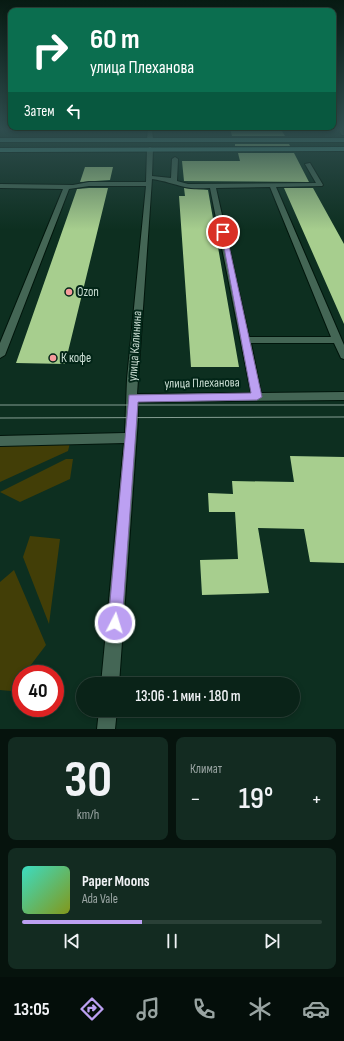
<!DOCTYPE html>
<html lang="ru">
<meta charset="utf-8">
<style>
body{margin:0;font-family:"Sofia Sans Condensed",sans-serif;background:#132b21;color:#f1f3f6;height:100vh;display:flex;flex-direction:column;font-size:15px;white-space:nowrap}
*{box-sizing:border-box;margin:0}
p{font-size:13px;color:#99a4a2}
.icon{flex:none;width:22px;height:22px;fill:none;stroke:currentColor;stroke-width:2;stroke-linecap:round;stroke-linejoin:round}
.map{position:relative;height:729px;overflow:hidden}
.side{display:flex;flex-direction:column;gap:8px;padding:8px;background:#06130d;flex:1}
.side>*{flex:none}
.guide{position:absolute;left:8px;top:8px;width:328px;height:122px;border-radius:8px;box-shadow:0 2px 6px #0003,0 0 0 1px #2a4037;background:#0b6e4f;color:#fff;overflow:hidden}
.speed{position:absolute;left:12px;top:665px;display:flex;gap:8px;font-size:20px;font-weight:700;text-align:center}
.speed>*{display:grid;place-content:center;width:52px;height:52px;border-radius:50%;background:#0a2318;box-shadow:0 2px 6px #0003,0 0 0 1px #2a4037;line-height:1}
.speed .limit{border:6px solid #d22;background:#fff;color:#111}
.pin{position:absolute;display:grid;place-items:center;width:34px;height:34px;color:#fff;margin:-17px;border:2px solid #fff;border-radius:50%;box-shadow:0 1px 4px #0007}
.me{position:absolute;width:44px;margin:-22px;rotate:5deg;stroke-linejoin:round;filter:drop-shadow(0 0 3px #0008)}
.turn{display:flex;align-items:center;gap:14px;height:84px;padding:0 16px;font-size:18px}
.turn .icon{width:52px;height:52px;stroke-width:2.5}
.turn b{display:block;font-size:28px;line-height:34px}
.then{display:flex;align-items:center;height:38px;padding:0 16px;background:#0003;gap:8px;font-size:15px}
.big{font-size:30px;font-weight:600;line-height:1.1}
.side .card{flex:1;display:flex;flex-direction:column;justify-content:center;gap:6px;min-width:0;padding:0 14px;border-radius:8px;background:#132b21}
.side .dial{align-items:center;gap:0}
.dial b{font-size:52px;line-height:1}
.song{display:flex;align-items:center;gap:12px}
.cover{width:48px;height:48px;border-radius:6px;background:linear-gradient(135deg,hsl(170 70% 55%),hsl(70 70% 35%))}
.played{height:4px;border-radius:2px;background:linear-gradient(90deg,#bca0f2 40%,#2a4037 40%)}
.keys{display:flex;justify-content:space-around;direction:ltr}
.heat{display:flex;justify-content:space-between;align-items:center;font-size:22px;direction:ltr}
.side .tiles{flex:1;display:grid;gap:8px;grid-template-columns:1fr 1fr}
.card:last-child{grid-column:span 2}
.trip{position:absolute;left:76px;top:677px;width:224px;height:40px;border-radius:20px;background:#0a2318;box-shadow:0 2px 6px #0003,0 0 0 1px #2a4037;font-weight:600;line-height:40px;text-align:center}
.menu{display:flex;height:64px;justify-content:space-around;align-items:center;background:#040e0a;color:#99a4a2}
.menu .icon{width:28px;height:28px}
.menu .on{color:#bca0f2}
.menu b{font-size:18px;color:#f1f3f6}
.map>svg:first-child{display:block}
.green{fill:#423e07}
.building{fill:#a7ce8e}
.lines{fill:none;stroke-linecap:round;stroke-linejoin:round}
.minor-casing{stroke:#00150b;stroke-width:2}
.major-casing{stroke:#00150b;stroke-width:2}
.minor{fill:#465;fill-rule:evenodd}
.major{fill:#4b978d;fill-rule:evenodd}
.tram{stroke:#869e93;stroke-width:1}
.route{fill:#bca0f2;stroke:#7a689d}
.poi-dot{fill:#f59b9c;stroke:#022517;stroke-width:1.5}
.labels{text-anchor:middle;dominant-baseline:central;stroke-width:4;stroke-linejoin:round;paint-order:stroke}
.poi-label{font-size:13px;fill:#caddd3;stroke:#022517;text-anchor:start}
.street-label{font-size:13px;fill:#caddd3;stroke:#022517}
</style>
<div class="map">
<svg width="344" height="729" viewBox="0 0 344 729">
<rect width="100%" height="100%" fill="#0d2f20"/>
<path class="green" d="M70,443L68,451L0,482V445Z
M66,459H73L70,479L20,502L0,492Z
M30,536L60,539L49,624L23,557Z
M14,570L46,645L24,674H21V678L11,691L0,690V582Z"/>
<path class="building" d="M230,128H280L285,136H232Z
M235,144H289L290,146H235Z
M238,153H294L309,182L184,181L182,161H240Z
M85,167H113L110,180L80,182Z
M89,188H108L65,364L16,363L77,189Z
M184,188L208,190L239,367H191L179,196H185Z
M284,188H313L344,244V324Z
M290,456L344,457V563L310,562L304,529L258,528L269,593L202,595L200,560L238,559L235,512H209L208,493L233,494L232,481L294,482Z"/>
<g class="lines">
<g class="minor-casing">
<path id="minor" d="M148,128H152L153,140L150,142L147,140Z
M338,128H342L344,135H342Z
M150,147L153,149L152,176L171,178L172,159L175,157L178,159L177,181L188,184L316,183L305,164L310,163L323,185L322,186L276,187L344,345V359L341,358L334,343H251L261,393L344,392V400L137,402L138,419L119,684H101L124,443L0,446V436L125,433L127,379L146,186H89L69,189L5,355L0,358V343L63,189L0,188V184L73,185L89,182H146L147,149ZM152,179C165,181 173,184 185,187C193,189 202,188 210,188L251,393L137,394ZM270,187L331,337H249L216,188Z
M99,710H117L115,729H97Z"/>
</g>
<g class="major-casing">
<path id="major" d="M0,138H344V142H0Z
M344,147V151L0,152V148Z"/>
</g>
<use href="#minor" class="minor"/>
<use href="#major" class="major"/>
<path class="tram" d="M0,405H344
M0,418L344,417"/>
</g>
<linearGradient id="sky" x2="0" y2="1"><stop stop-color="#071a12"/><stop offset="0.56" stop-color="#2f4d4e"/><stop offset="1" stop-color="#2f4d4e" stop-opacity="0"/></linearGradient>
<rect width="344" height="230" fill="url(#sky)"/>
<path class="route" d="M221,231L226,232L262,397L257,400L138,402L122,623L120,628L115,631L110,628L108,623L129,395L251,393Z"/>
<g class="poi-dot">
<circle cx="69" cy="292" r="4"/>
<circle cx="53" cy="358" r="4"/>
</g>
<g class="labels">
<g class="poi-label">
<text x="77" y="292">Ozon</text>
<text x="61" y="358">К кофе</text>
</g>
<g class="street-label">
<text transform="translate(135 346) rotate(-86)">улица Калинина</text>
<text transform="translate(202 383) rotate(-1)">улица Плеханова</text>
</g>
</g>
</svg>
<div class="speed"><div class="limit">40</div></div>
<div class="pin" style="left:223px;top:232px;background:#d93025"><svg class="icon" aria-label="arrive" viewBox="0 0 24 24"><path d="M6 21V4h12l-3 4 3 4H6"/></svg></div>
<svg class="me" style="left:115px;top:623px" viewBox="-20 -20 40 40"><circle r="17" fill="#bca0f2" stroke="#fff" stroke-width="3"/><path d="M0-11L8 9 0 5-8 9z" fill="#fff"/></svg>
<div class="trip">13:06 · 1 мин · 180 m</div>
<div class="guide">
<div class="turn"><svg class="icon" aria-label="right" viewBox="0 0 24 24"><path d="M7 20v-9h11M14 6l5 5-5 5"/></svg><div><b>60 m</b>улица Плеханова</div></div>
<div class="then">Затем<svg class="icon" aria-label="left" viewBox="0 0 24 24"><path d="M17 20v-9H6M10 6l-5 5 5 5"/></svg></div>
</div>
</div>
<section class="side">
<div class="tiles">
<div class="card dial"><b>30</b><p>km/h</p></div>
<div class="card"><p>Климат</p>
<div class="heat"><a>−</a><b class="big">19°</b><a>+</a></div>
</div>
<div class="card">
<div class="song"><i class="cover"></i><div><b>Paper Moons</b><p>Ada Vale</p></div></div>
<div class="played"></div>
<div class="keys"><svg class="icon" aria-label="previous" viewBox="0 0 24 24"><path d="M18 5L8 12l10 7zM5 5v14"/></svg><svg class="icon" aria-label="pause" viewBox="0 0 24 24"><path d="M8 5v14M16 5v14"/></svg><svg class="icon" aria-label="next" viewBox="0 0 24 24"><path d="M6 5l10 7-10 7zM19 5v14"/></svg></div>
</div>
</div>
</section>
<nav class="menu">
<b>13:05</b>
<svg class="icon on" aria-label="directions" viewBox="0 0 24 24"><path d="M12 3l9 9-9 9-9-9zM9 14v-3h6M13 9l2 2-2 2"/></svg>
<svg class="icon" aria-label="music" viewBox="0 0 24 24"><path d="M9 18V5l10-2v13"/><circle cx="6" cy="18" r="3"/><circle cx="16" cy="16" r="3"/></svg>
<svg class="icon" aria-label="phone" viewBox="0 0 24 24"><path d="M5 4h4l2 5-3 2q2 4 5 5l2-3 5 2v4C11 20 4 13 5 4z"/></svg>
<svg class="icon" aria-label="climate" viewBox="0 0 24 24"><path d="M12 3v18M4 7l16 10M4 17L20 7"/></svg>
<svg class="icon" aria-label="car" viewBox="0 0 24 24"><path d="M5 17H2v-5l4-1 3-4h7l3 4 3 1v5h-3M9 17h6M6 11h13"/><circle cx="7" cy="17" r="2"/><circle cx="17" cy="17" r="2"/></svg>
</nav>
